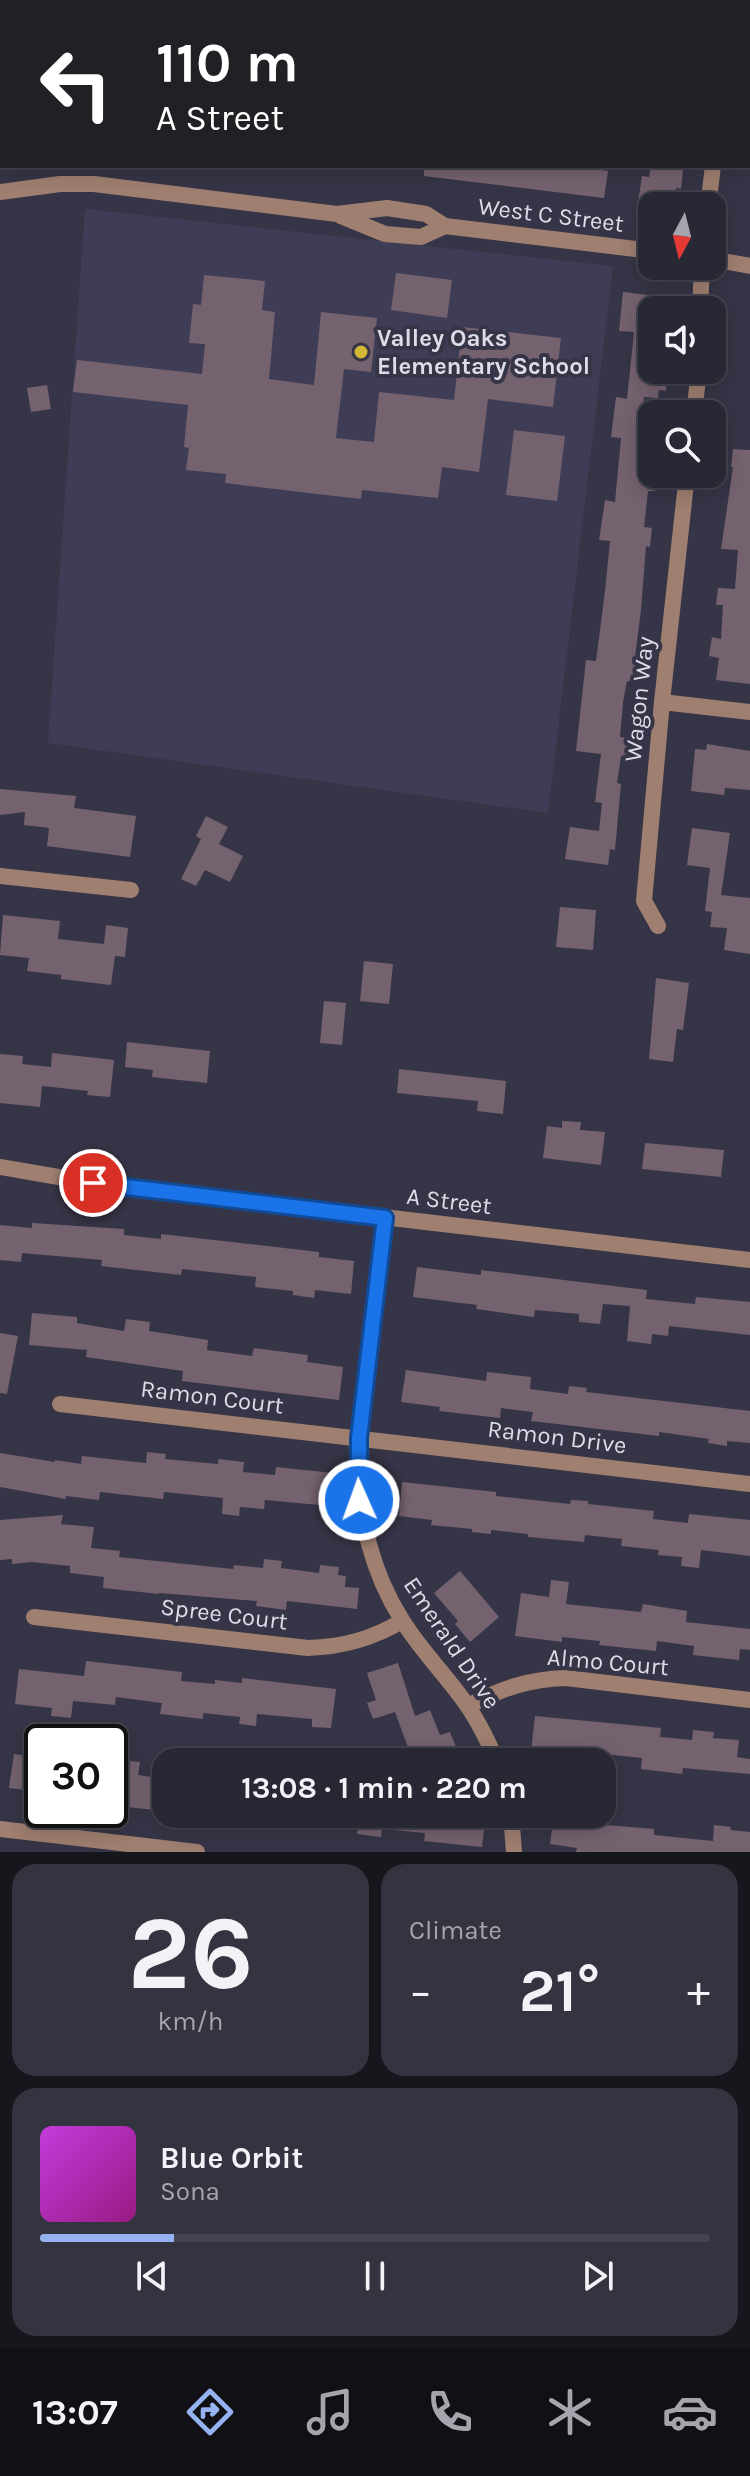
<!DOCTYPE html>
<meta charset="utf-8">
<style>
body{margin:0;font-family:Karla,sans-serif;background:#343441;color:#f1f3f6;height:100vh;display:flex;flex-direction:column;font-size:30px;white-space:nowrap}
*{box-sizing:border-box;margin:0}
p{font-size:26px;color:#a5a6ad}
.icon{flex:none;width:44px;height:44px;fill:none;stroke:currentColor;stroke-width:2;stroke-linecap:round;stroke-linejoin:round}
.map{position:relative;height:1852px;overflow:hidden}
.drawer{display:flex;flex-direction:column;gap:12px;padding:12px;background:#16161d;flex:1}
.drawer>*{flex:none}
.banner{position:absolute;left:0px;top:0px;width:750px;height:168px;box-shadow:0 4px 20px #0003,0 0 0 2px #444450;background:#202124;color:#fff;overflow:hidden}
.needle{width:52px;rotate:187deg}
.buttons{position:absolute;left:638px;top:192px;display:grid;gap:16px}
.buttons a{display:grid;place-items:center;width:88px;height:88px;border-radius:16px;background:#282835;box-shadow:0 4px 20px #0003,0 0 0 2px #444450;font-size:40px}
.speed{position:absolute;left:24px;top:1724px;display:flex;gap:16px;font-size:40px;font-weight:700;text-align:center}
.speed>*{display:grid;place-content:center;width:104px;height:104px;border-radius:50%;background:#282835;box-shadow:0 4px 20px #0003,0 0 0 2px #444450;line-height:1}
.speed .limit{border:4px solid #111;border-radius:12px;background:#fff;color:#111}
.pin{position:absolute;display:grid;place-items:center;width:68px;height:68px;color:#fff;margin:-34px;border:4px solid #fff;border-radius:50%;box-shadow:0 2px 8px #0007}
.me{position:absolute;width:88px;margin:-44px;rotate:358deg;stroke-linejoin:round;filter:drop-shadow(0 0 6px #0008)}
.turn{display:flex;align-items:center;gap:28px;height:168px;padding:0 24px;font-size:36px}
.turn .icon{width:104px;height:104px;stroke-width:2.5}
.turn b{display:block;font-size:56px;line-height:68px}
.big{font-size:60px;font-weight:700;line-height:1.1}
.drawer .widget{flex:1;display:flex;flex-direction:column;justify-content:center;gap:12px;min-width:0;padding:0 28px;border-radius:24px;background:#343441}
.drawer .dial{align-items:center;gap:0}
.dial b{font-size:104px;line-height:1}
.song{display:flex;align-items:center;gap:24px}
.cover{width:96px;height:96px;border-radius:12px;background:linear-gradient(135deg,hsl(290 70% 55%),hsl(310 70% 35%))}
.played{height:8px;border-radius:4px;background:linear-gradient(90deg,#95b2f1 20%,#444450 20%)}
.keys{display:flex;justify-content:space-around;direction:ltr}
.heat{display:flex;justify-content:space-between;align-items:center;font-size:44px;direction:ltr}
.drawer .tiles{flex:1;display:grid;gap:12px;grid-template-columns:1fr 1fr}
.widget:last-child{grid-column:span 2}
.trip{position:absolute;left:152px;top:1748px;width:464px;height:80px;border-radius:24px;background:#282835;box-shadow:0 4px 20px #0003,0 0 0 2px #444450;font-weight:700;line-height:80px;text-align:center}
.tab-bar{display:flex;height:128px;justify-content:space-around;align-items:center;background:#101015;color:#a5a6ad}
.tab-bar .icon{width:56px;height:56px}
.tab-bar .on{color:#95b2f1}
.tab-bar b{font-size:36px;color:#f1f3f6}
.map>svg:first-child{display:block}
.built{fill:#3f3d55}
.building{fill:#75626f}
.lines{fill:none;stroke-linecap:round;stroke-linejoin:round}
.minor{stroke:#9f7f6f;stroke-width:16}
.tertiary{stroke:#9f7f6f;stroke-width:16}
.route-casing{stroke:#114b97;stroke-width:20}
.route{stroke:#1a73e8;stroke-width:14}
.poi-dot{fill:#d2b736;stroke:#363547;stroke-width:3}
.labels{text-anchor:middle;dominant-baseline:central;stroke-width:8;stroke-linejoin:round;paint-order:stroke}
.street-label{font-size:24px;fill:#dddce8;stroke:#363547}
.poi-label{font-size:24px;font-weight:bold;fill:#dddce8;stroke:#363547;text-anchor:start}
</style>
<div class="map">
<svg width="750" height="1852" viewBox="0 0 750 1852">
<rect width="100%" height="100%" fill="#363547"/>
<path class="built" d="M85,209L613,266L548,813L48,743Z"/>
<path class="building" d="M424,166H573L608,171L604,198L424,176Z
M651,166L683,170L681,189L676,188L674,206L638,202L642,176L649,177Z
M396,273L452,280L447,318L391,310Z
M204,275L265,281L262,310L275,312L269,379L314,385L321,312L377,318L371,372L344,369L336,438L374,442L379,392L454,400L462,327L561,338L553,407L488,399L479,472L442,467L438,498L362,490L361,499L326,495L225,483L226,474L186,470L189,448L184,447L188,405L73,392L77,360L202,374L205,344L189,343L193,304L201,305Z
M623,292L666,297L664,310H652V370H668L666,391L659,390L658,398L644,397L642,422L652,423V474H657L655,491H648L644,527L652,528L650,547L646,546L641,610L634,665H637L635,682L627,681L623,702L620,737L629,738L626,756H621L617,783L621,784L615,850L610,849L608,865L565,859L570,827L599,831L602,803L595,802L601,754L576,751L586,660L596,661L605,591L610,541L599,540L605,500L615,502L621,438L611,437L616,397L627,399L634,332L619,331Z
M47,385L51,409L31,412L27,388Z
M514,430L565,436L557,501L506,495Z
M733,449L750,450V684L716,680L719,658L709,656L712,637L721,639L723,605H716L718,588L735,589L738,550L721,549L733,467H731Z
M707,744L750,751V790L725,788L724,795L691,791L695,749L706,750Z
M0,789L76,796L74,808L136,816L130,857L47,846L49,828L24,825L25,812L0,815Z
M206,816L228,827L219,844L243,856L230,882L205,870L196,886L181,879L201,839L196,836Z
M692,828L730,833L721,895L750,898V954L724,950L727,928L710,927L712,912L705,911L710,868L687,865Z
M560,907L596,910L593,950L556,947Z
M3,915L60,921L58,939L104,944L106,925L128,928L125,957L115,956L111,985L61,979V975L27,971L29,958L0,955Z
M364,961L393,964L389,1004L360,1001Z
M656,978L689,983L683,1030L677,1029L673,1062L649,1059Z
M324,1001L346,1003L342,1045L320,1043Z
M127,1042L210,1051L207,1083L152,1077L153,1070L125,1067Z
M52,1053L114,1060L110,1097L87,1095L88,1091L42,1086L40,1107L0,1103V1054L23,1056L22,1064L51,1067Z
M399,1069L506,1081L503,1114L477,1111L478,1101L397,1093Z
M562,1121L581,1122L580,1130L605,1132L601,1165L543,1158L547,1126L562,1128Z
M645,1143L724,1150L721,1177L642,1169Z
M32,1223L124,1229V1235L161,1239V1234L319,1252V1257L354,1261L351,1294L315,1290L314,1298L293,1295V1291L255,1287L256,1277L182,1269L181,1275L101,1266L102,1260L22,1253L21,1262L0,1260V1225L32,1228Z
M417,1267L481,1275V1270L647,1290L646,1299L695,1304L696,1297L750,1302V1335L669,1326L668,1336L652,1334L651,1344L627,1341L630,1306L603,1304L600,1324L579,1322V1314L535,1310L534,1317L476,1309L477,1305L413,1297Z
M32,1313L77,1317V1323L124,1331L126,1319L150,1322L149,1331L208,1340L207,1350L252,1356L254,1348L308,1355L307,1362L343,1367L339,1400L182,1381L183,1371L86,1357L87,1350L29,1345Z
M0,1333L18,1336L7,1394L0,1393Z
M406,1370L486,1381L487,1372L531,1377L530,1389L568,1394L569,1386L587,1388L586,1392L750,1411V1443L727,1441V1446L708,1443L709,1439L659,1432V1436L531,1421L533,1412L501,1408L500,1418L439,1411L440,1407L401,1402Z
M147,1452L166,1454L165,1459L218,1464V1459L244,1462L243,1472L275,1475L276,1467L333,1473L330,1506L265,1500L264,1509L240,1507L239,1516L222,1514L223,1498L164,1492L163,1499L100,1492L99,1500L66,1496V1499L0,1487V1453L55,1462V1460L81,1464L82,1456L146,1463Z
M402,1482L496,1492V1496L570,1504L571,1500L588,1501V1504L654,1511L653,1519L688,1523L689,1514L750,1520V1556L701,1550L699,1568L681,1566L682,1557L658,1555L659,1550L621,1546L622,1539L585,1535L584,1542L528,1537V1534L491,1530V1534L472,1532V1529L431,1525L432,1520L399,1516Z
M63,1515L61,1524L94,1527L91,1548L120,1551L119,1557L233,1569L234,1565L263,1568L264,1559L282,1561L281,1568L319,1573L320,1565L339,1567L338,1575L346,1576L345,1587L359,1588L357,1609L287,1601L286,1610L256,1606L257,1601L159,1593V1594L103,1588L104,1577L70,1573V1566L31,1562L12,1564V1559L0,1560V1520Z
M460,1571L499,1617L470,1642L455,1624L458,1621L434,1593Z
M551,1580L569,1582L566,1604L641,1612L643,1604L687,1611L686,1622L750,1629V1650L740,1649L739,1660L693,1655L694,1646L657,1641L656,1651L599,1645L600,1641L562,1637V1642L515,1636L521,1593L549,1597Z
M86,1661L182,1672L181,1681L215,1684V1680L242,1683V1678L336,1689L331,1728L312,1727V1719L257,1714L256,1726L239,1724L240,1717L203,1713V1719L160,1714L162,1703L116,1697L115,1705L73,1701L71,1718L51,1716L52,1708L15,1704L19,1669L84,1676Z
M398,1663L415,1716L430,1710L440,1735L450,1732L457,1750L438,1757L436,1753L413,1761L395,1712L373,1719L367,1703L376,1700L367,1673Z
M535,1716L661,1728L660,1737L692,1740L693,1730L714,1732L713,1738L739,1740L737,1757L750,1759V1774L683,1768L682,1774L641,1769L642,1758L604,1754L603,1763L585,1761V1756L531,1751Z
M14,1754L42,1758V1792L9,1788Z
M120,1760L140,1762L138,1775L166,1779V1811L116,1806L117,1802L110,1801V1767L118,1768Z
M268,1814H473L486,1815L482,1847L424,1841L425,1833L382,1829L381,1837L357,1834L358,1829L309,1824L308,1828L267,1824Z
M554,1814H596L594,1824L654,1829V1835L713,1841L714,1825L731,1827L730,1830L750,1832V1852H576L577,1848L550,1844Z"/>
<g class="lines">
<path class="minor" d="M405,0L421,2
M732,2V0
M748,41H750
M708,206L713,166
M700,310L702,266
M694,414L699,370
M662,702L750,712
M0,876L131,890
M658,926L644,901L662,702L687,474
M385,1218L357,1462C360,1519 371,1571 402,1620C421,1651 448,1677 469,1708C480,1725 489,1743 497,1762
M60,1404L750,1484
M34,1617L308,1648C343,1647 372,1639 402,1621
M468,1706C500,1689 529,1679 566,1678L750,1700
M511,1814L514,1852
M0,1829L197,1852"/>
<path class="tertiary" d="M0,192L60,184H94L337,214L387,208L426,214L445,226L652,251
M341,216L385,234L421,237L445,226
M712,259L750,266
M0,1167L93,1183L750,1260"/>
</g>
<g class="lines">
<g class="route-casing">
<path id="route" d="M93,1183L385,1218L359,1438V1500"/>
</g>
<use href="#route" class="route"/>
</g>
<circle class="poi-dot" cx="361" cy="352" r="8"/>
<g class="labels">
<g class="street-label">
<text transform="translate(551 215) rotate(7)">West C Street</text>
<text transform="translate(639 699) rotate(-84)">Wagon Way</text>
<text transform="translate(449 1201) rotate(7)">A Street</text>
<text transform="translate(212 1397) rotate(7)">Ramon Court</text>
<text transform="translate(557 1437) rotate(7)">Ramon Drive</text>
<text transform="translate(224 1614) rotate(7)">Spree Court</text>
<text transform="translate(452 1643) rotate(56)">Emerald Drive</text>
<text transform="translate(608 1662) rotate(5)">Almo Court</text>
</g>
<g class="poi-label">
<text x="377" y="338">Valley Oaks<tspan x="377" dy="28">Elementary School</tspan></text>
</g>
</g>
</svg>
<div class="buttons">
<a><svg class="needle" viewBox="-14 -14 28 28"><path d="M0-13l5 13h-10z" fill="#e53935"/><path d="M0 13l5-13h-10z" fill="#a5a6ad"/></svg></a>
<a><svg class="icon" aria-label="sound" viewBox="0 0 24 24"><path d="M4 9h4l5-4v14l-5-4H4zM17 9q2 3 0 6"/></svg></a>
<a><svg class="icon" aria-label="search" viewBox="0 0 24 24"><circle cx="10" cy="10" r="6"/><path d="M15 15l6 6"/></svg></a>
</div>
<div class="speed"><div class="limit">30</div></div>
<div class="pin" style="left:93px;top:1183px;background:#d93025"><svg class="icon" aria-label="arrive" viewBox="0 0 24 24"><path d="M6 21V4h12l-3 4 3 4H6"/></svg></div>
<svg class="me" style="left:359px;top:1500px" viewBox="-20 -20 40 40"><circle r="17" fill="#1a73e8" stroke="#fff" stroke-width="3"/><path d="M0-11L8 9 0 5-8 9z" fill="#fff"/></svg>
<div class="trip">13:08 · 1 min · 220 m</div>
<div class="banner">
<div class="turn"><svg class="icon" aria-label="left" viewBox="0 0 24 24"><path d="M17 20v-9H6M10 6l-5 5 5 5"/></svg><div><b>110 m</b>A Street</div></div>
</div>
</div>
<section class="drawer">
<div class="tiles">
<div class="widget dial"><b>26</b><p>km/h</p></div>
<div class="widget"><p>Climate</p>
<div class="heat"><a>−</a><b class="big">21°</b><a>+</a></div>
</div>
<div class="widget">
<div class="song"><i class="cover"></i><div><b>Blue Orbit</b><p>Sona</p></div></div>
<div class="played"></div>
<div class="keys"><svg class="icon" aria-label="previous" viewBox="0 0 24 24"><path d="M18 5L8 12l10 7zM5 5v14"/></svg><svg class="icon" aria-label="pause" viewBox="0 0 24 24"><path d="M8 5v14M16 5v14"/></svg><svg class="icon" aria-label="next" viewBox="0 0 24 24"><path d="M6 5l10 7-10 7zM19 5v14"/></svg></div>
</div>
</div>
</section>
<nav class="tab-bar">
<b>13:07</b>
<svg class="icon on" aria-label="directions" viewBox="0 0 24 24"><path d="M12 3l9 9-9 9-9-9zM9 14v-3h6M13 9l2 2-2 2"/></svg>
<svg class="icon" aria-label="music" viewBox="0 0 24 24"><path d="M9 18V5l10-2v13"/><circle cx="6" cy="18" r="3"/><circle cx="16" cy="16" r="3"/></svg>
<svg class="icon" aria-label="phone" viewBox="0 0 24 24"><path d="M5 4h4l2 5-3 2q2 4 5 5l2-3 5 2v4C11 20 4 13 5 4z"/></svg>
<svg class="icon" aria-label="climate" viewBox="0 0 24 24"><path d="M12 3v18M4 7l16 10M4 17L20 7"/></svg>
<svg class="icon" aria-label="car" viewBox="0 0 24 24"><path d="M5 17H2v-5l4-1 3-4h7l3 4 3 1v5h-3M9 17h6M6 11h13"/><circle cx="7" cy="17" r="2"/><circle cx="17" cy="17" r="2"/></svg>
</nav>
